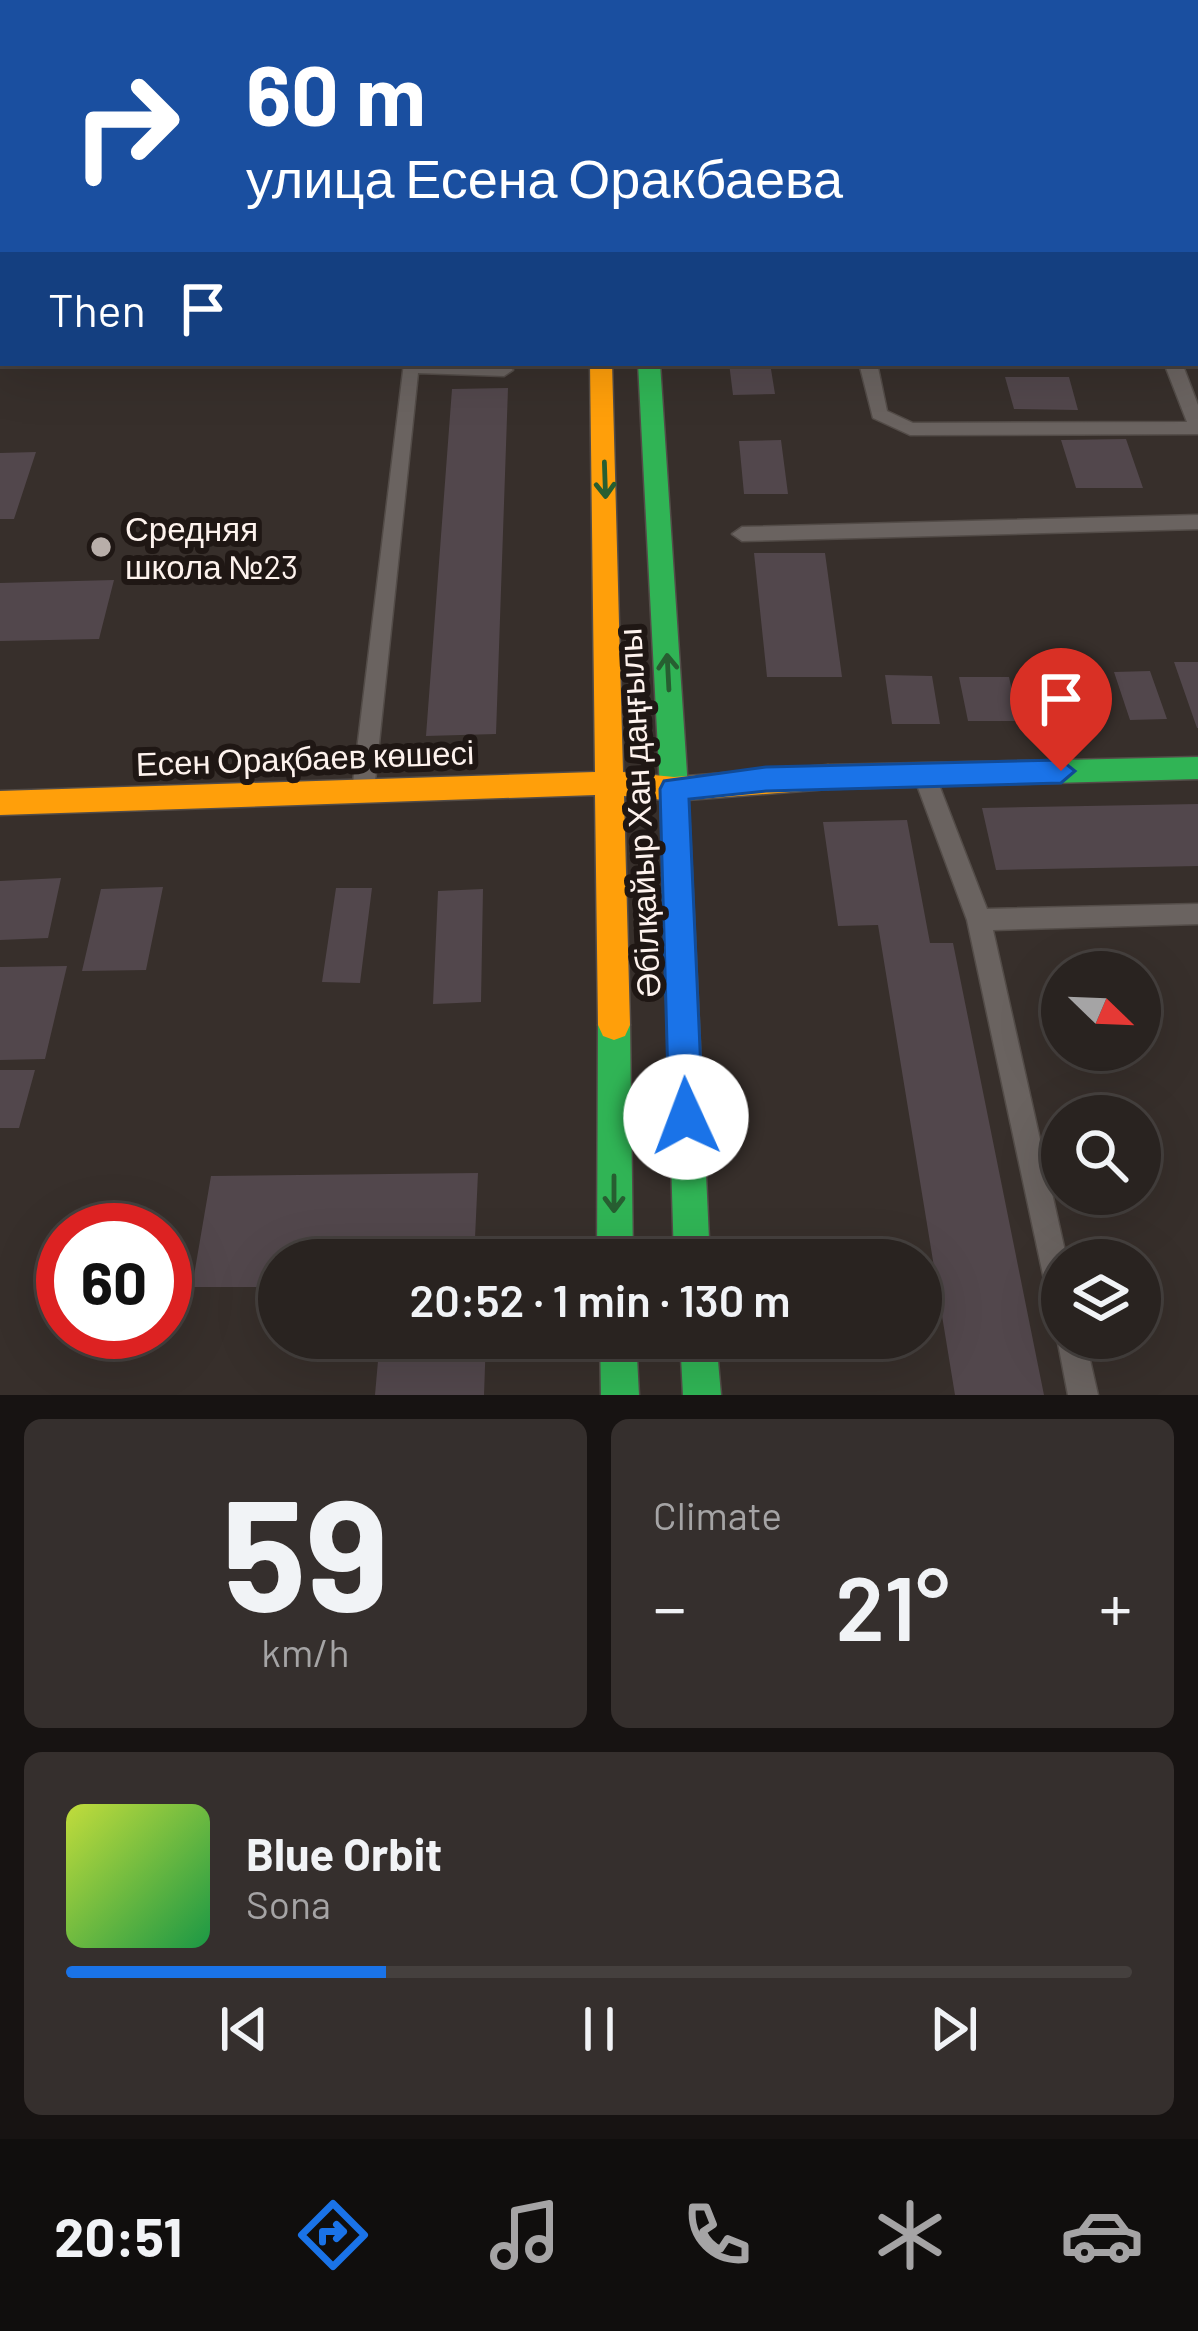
<!DOCTYPE html>
<meta charset="utf-8">
<style>
body{margin:0;font-family:Barlow,sans-serif;background:#352f2d;color:#f1f3f6;height:100vh;display:flex;flex-direction:column;font-size:45px;white-space:nowrap}
*{box-sizing:border-box;margin:0}
p{font-size:39px;color:#a5a4a5}
.icon{flex:none;width:66px;height:66px;fill:none;stroke:currentColor;stroke-width:2;stroke-linecap:round;stroke-linejoin:round}
.map{position:relative;height:1395px;overflow:hidden}
.details{display:flex;flex-direction:column;gap:24px;padding:24px;background:#171312;flex:1}
.details>*{flex:none}
.guide{position:absolute;left:0px;top:0px;width:1200px;height:366px;box-shadow:0 12px 48px #0002,0 0 0 3px #45403e;background:#1a4fa0;color:#fff;overflow:hidden}
.needle{width:78px;rotate:113deg}
.buttons{position:absolute;left:1041px;top:951px;display:grid;gap:24px}
.buttons a{display:grid;place-items:center;width:120px;height:120px;border-radius:50%;background:#292320;box-shadow:0 12px 48px #0002,0 0 0 3px #45403e;font-size:60px}
.speed{position:absolute;left:36px;top:1203px;display:flex;gap:24px;font-size:60px;font-weight:700;text-align:center}
.speed>*{display:grid;place-content:center;width:156px;height:156px;border-radius:50%;background:#292320;box-shadow:0 12px 48px #0002,0 0 0 3px #45403e;line-height:1}
.speed .limit{border:18px solid #d22;background:#fff;color:#111}
.pin{position:absolute;display:grid;place-items:center;width:102px;height:102px;color:#fff;margin:-123px -51px;border-radius:50% 50% 50% 0;rotate:-45deg;box-shadow:0 0 12px #0007}
.pin .icon{rotate:45deg}
.me{position:absolute;width:132px;margin:-66px;rotate:358deg;stroke-linejoin:round;filter:drop-shadow(0 0 9px #0008)}
.turn{display:flex;align-items:center;gap:42px;height:252px;padding:0 48px;font-size:54px}
.turn .icon{width:156px;height:156px;stroke-width:2.5}
.turn b{display:block;font-size:84px;line-height:102px}
.then{display:flex;align-items:center;height:114px;padding:0 48px;background:#0003;gap:24px;font-size:45px}
.big{font-size:90px;font-weight:600;line-height:1.1}
.details .card{flex:1;display:flex;flex-direction:column;justify-content:center;gap:18px;min-width:0;padding:0 42px;border-radius:18px;background:#352f2d}
.details .dial{align-items:center;gap:0}
.dial b{font-size:156px;line-height:1}
.song{display:flex;align-items:center;gap:36px}
.cover{width:144px;height:144px;border-radius:18px;background:linear-gradient(135deg,hsl(70 70% 55%),hsl(140 70% 35%))}
.played{height:12px;border-radius:6px;background:linear-gradient(90deg,#1a73e8 30%,#45403e 30%)}
.keys{display:flex;justify-content:space-around;direction:ltr}
.heat{display:flex;justify-content:space-between;align-items:center;font-size:66px;direction:ltr}
.details .tiles{flex:1;display:grid;gap:24px;grid-template-columns:1fr 1fr}
.card:last-child{grid-column:span 2}
.trip{position:absolute;left:258px;top:1239px;width:684px;height:120px;border-radius:60px;background:#292320;box-shadow:0 12px 48px #0002,0 0 0 3px #45403e;font-weight:600;line-height:120px;text-align:center}
.tabs{display:flex;height:192px;justify-content:space-around;align-items:center;background:#100e0d;color:#a5a4a5}
.tabs .icon{width:84px;height:84px}
.tabs .current{color:#1a73e8}
.tabs b{font-size:54px;color:#f1f3f6}
.map>svg:first-child{display:block}
.building{fill:#52474c}
.lines{fill:none;stroke-linecap:round;stroke-linejoin:round}
.lane-casing{stroke:#534c48;stroke-width:3}
.fast-casing{stroke:#534c48;stroke-width:3}
.slow-casing{stroke:#534c48;stroke-width:3}
.lane{fill:#6a6360;fill-rule:evenodd}
.fast{fill:#30b455;fill-rule:evenodd}
.slow{fill:#ff9f0a;fill-rule:evenodd}
.oneway{stroke:#275e31}
.route{fill:#1a73e8;stroke:#114b97;stroke-width:3}
.poi-dot{fill:#b8aea9;stroke:#1f1714;stroke-width:4.5}
.labels{text-anchor:middle;dominant-baseline:central;stroke-width:12;stroke-linejoin:round;paint-order:stroke}
.poi-label{font-size:33px;fill:#fdf2ed;stroke:#1f1714;text-anchor:start}
.street-label{font-size:33px;fill:#fdf2ed;stroke:#1f1714}
</style>
<div class="map">
<svg width="1198" height="1395" viewBox="0 0 1198 1395">
<rect width="100%" height="100%" fill="#372f2b"/>
<path class="building" d="M729,363H770L775,394L733,395Z
M1005,377H1069L1078,410L1014,409Z
M508,388L496,734L426,736L452,389Z
M1126,439L1143,488H1076L1061,440Z
M781,440L788,494H744L739,441Z
M36,452L14,519H0V453Z
M754,553H825L842,677H767Z
M114,580L99,639L0,641V583Z
M1174,662H1198V728H1197Z
M1150,671L1167,719L1130,720L1114,672Z
M885,675L932,676L940,724H892Z
M1038,675H1083L1097,720L1051,721Z
M959,677H1009L1019,721H968Z
M1198,804V866L996,870L982,808Z
M907,820L930,943H953L1044,1395H955L878,925L838,926L823,822Z
M61,878L48,938L0,940V881Z
M163,887L146,970L82,971L101,889Z
M336,888H372L360,983L322,982Z
M483,889L481,1002L433,1004L438,891Z
M67,966L45,1059L0,1060V967Z
M0,1070H35L19,1128H0Z
M478,1173L474,1260H279V1287H192L211,1176Z
M380,1338H486L484,1395H375Z"/>
<g class="lines">
<g class="lane-casing">
<path id="lane" d="M982,0H994L995,3H983Z
M1197,17H1198V25H1197Z
M1197,209H1198V219H1197Z
M404,363L504,364L513,370L504,376L418,373L374,791L371,797L363,800L355,797L352,791Z
M859,363H877L887,411L913,423L1187,422L1164,363H1182L1198,405V434L910,435L873,418Z
M1198,515V529L742,541L732,534L742,527Z
M925,768L933,771L936,777L987,909L1198,904V924L993,930L1067,1260H1062V1312L1052,1308L1048,1298L967,920L914,777L917,771Z
M1062,1327V1338H1085L1098,1395H1068L1057,1338Z"/>
</g>
<g class="fast-casing">
<path id="fast" d="M610,0H626L627,3H611Z
M638,363H660L688,789L710,1260H674L660,789Z
M1198,757V779L828,789L818,785L814,777L818,769L828,765Z
M614,1010L625,1014L630,1025L633,1260H597L598,1025L603,1014Z
M600,1338H636L639,1395H601Z
M680,1338H716L721,1395H683Z"/>
</g>
<g class="slow-casing">
<path id="slow" d="M590,363H612L623,772L674,777L828,765L838,769L842,777L838,785L828,789L674,801L624,796L630,1025L625,1036L614,1040L603,1036L598,1025L595,795L0,815V791L595,772Z"/>
</g>
<use href="#lane" class="lane"/>
<use href="#fast" class="fast"/>
<use href="#slow" class="slow"/>
</g>
<defs><path id="oneway-shaft" d="M-6 0H5M1.5-3L5.5 0L1.5 3" fill="none" stroke-width="1.6" stroke-linecap="round" stroke-linejoin="round" transform="scale(3)"/></defs>
<g class="oneway">
<use href="#oneway-shaft" transform="translate(605 480) rotate(88)"/>
<use href="#oneway-shaft" transform="translate(668 672) rotate(-93)"/>
<use href="#oneway-shaft" transform="translate(614 1194) rotate(90)"/>
</g>
<path class="route" d="M1061,760L1075,771L1061,783L766,791L689,799L703,1117L698,1129L686,1133L674,1129L669,1117L660,789L664,781L766,767Z"/>
<circle class="poi-dot" cx="101" cy="547" r="12"/>
<g class="labels">
<g class="poi-label">
<text x="125" y="528">Средняя<tspan x="125" dy="38">школа №23</tspan></text>
</g>
<g class="street-label">
<text transform="translate(305 757) rotate(-2)">Есен Орақбаев көшесі</text>
<text transform="translate(638 813) rotate(-93)">Әбілқайыр Хан даңғылы</text>
</g>
</g>
</svg>
<div class="buttons">
<a><svg class="needle" viewBox="-14 -14 28 28"><path d="M0-13l5 13h-10z" fill="#e53935"/><path d="M0 13l5-13h-10z" fill="#a5a4a5"/></svg></a>
<a><svg class="icon" aria-label="search" viewBox="0 0 24 24"><circle cx="10" cy="10" r="6"/><path d="M15 15l6 6"/></svg></a>
<a><svg class="icon" aria-label="layers" viewBox="0 0 24 24"><path d="M12 4l9 5-9 5-9-5zM3 14l9 5 9-5"/></svg></a>
</div>
<div class="speed"><div class="limit">60</div></div>
<div class="pin" style="left:1061px;top:771px;background:#d93025"><svg class="icon" aria-label="arrive" viewBox="0 0 24 24"><path d="M6 21V4h12l-3 4 3 4H6"/></svg></div>
<svg class="me" style="left:686px;top:1117px" viewBox="-20 -20 40 40"><circle r="19" fill="#fff"/><path d="M0-13L10 11 0 6-10 11z" fill="#1a73e8"/></svg>
<div class="trip">20:52 · 1 min · 130 m</div>
<div class="guide">
<div class="turn"><svg class="icon" aria-label="right" viewBox="0 0 24 24"><path d="M7 20v-9h11M14 6l5 5-5 5"/></svg><div><b>60 m</b>улица Есена Оракбаева</div></div>
<div class="then">Then<svg class="icon" aria-label="arrive" viewBox="0 0 24 24"><path d="M6 21V4h12l-3 4 3 4H6"/></svg></div>
</div>
</div>
<section class="details">
<div class="tiles">
<div class="card dial"><b>59</b><p>km/h</p></div>
<div class="card"><p>Climate</p>
<div class="heat"><a>−</a><b class="big">21°</b><a>+</a></div>
</div>
<div class="card">
<div class="song"><i class="cover"></i><div><b>Blue Orbit</b><p>Sona</p></div></div>
<div class="played"></div>
<div class="keys"><svg class="icon" aria-label="previous" viewBox="0 0 24 24"><path d="M18 5L8 12l10 7zM5 5v14"/></svg><svg class="icon" aria-label="pause" viewBox="0 0 24 24"><path d="M8 5v14M16 5v14"/></svg><svg class="icon" aria-label="next" viewBox="0 0 24 24"><path d="M6 5l10 7-10 7zM19 5v14"/></svg></div>
</div>
</div>
</section>
<nav class="tabs">
<b>20:51</b>
<svg class="icon current" aria-label="directions" viewBox="0 0 24 24"><path d="M12 3l9 9-9 9-9-9zM9 14v-3h6M13 9l2 2-2 2"/></svg>
<svg class="icon" aria-label="music" viewBox="0 0 24 24"><path d="M9 18V5l10-2v13"/><circle cx="6" cy="18" r="3"/><circle cx="16" cy="16" r="3"/></svg>
<svg class="icon" aria-label="phone" viewBox="0 0 24 24"><path d="M5 4h4l2 5-3 2q2 4 5 5l2-3 5 2v4C11 20 4 13 5 4z"/></svg>
<svg class="icon" aria-label="climate" viewBox="0 0 24 24"><path d="M12 3v18M4 7l16 10M4 17L20 7"/></svg>
<svg class="icon" aria-label="car" viewBox="0 0 24 24"><path d="M5 17H2v-5l4-1 3-4h7l3 4 3 1v5h-3M9 17h6M6 11h13"/><circle cx="7" cy="17" r="2"/><circle cx="17" cy="17" r="2"/></svg>
</nav>
